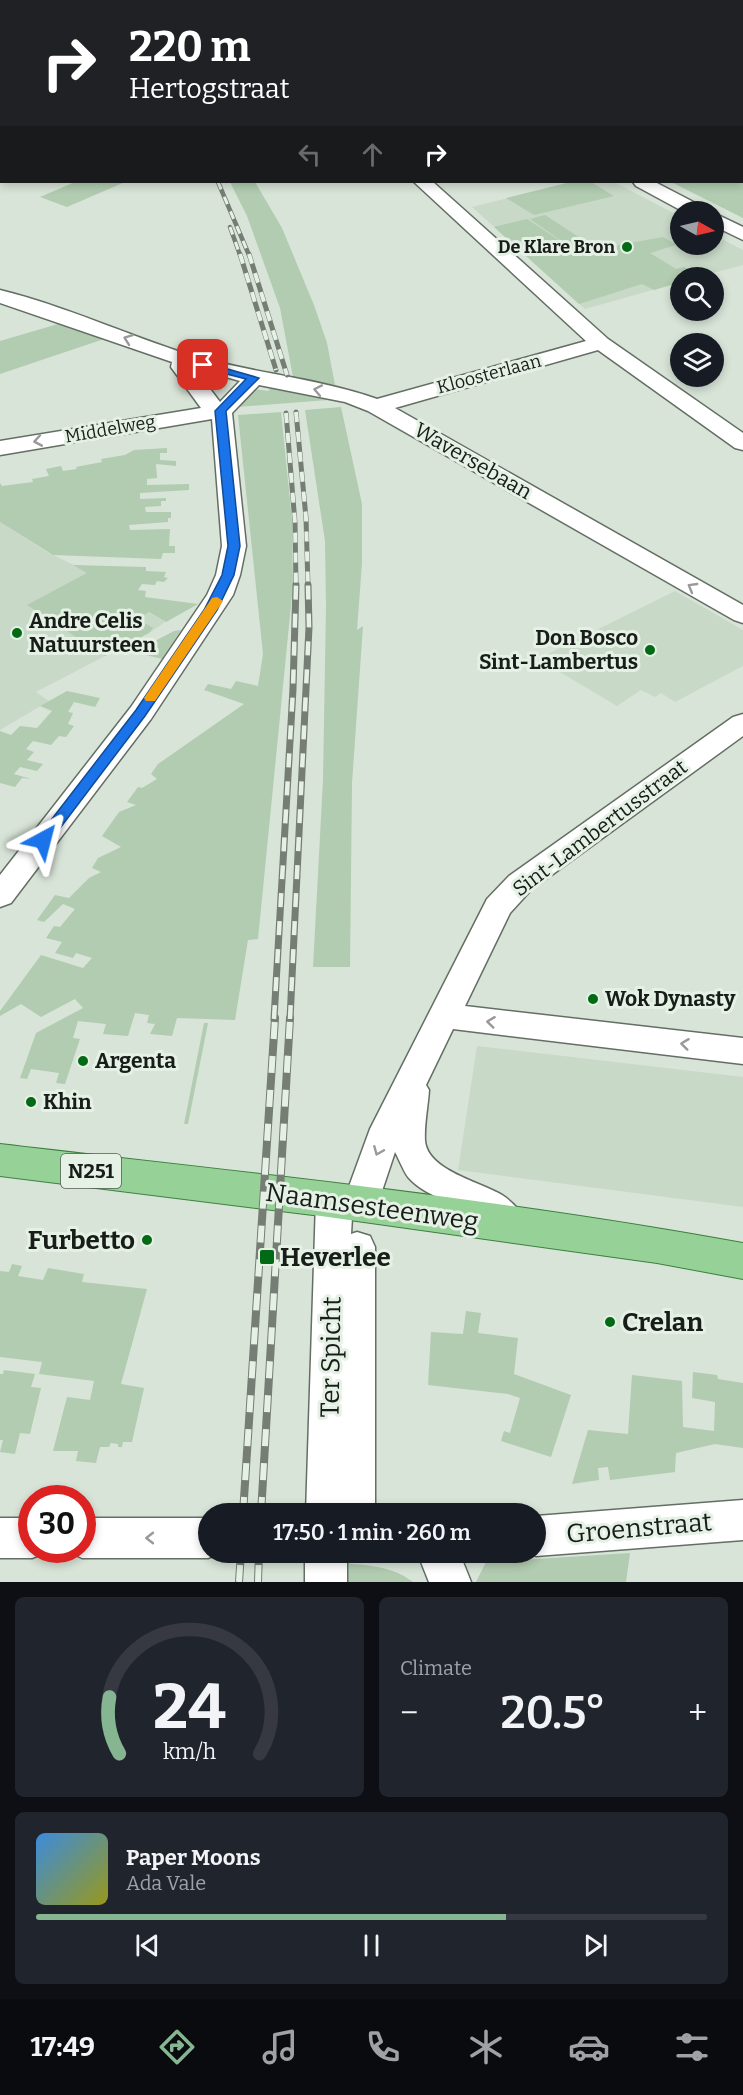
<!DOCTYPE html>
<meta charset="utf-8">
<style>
body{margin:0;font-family:Bitter,serif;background:#20242c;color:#f1f3f6;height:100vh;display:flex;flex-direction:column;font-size:22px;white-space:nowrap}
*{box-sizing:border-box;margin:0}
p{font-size:20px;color:#9ea1a6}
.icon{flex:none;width:33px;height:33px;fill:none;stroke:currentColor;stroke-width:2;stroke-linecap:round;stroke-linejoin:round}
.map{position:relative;height:1582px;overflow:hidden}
.drawer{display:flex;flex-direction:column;gap:15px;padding:15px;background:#0d0f14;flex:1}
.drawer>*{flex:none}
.top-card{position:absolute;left:0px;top:0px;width:744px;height:183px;box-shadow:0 3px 9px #0003;background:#202124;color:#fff;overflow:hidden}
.needle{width:39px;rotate:98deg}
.tools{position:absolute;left:670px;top:201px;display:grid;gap:12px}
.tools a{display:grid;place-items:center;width:54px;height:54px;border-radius:50%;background:#171b24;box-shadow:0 3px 9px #0003;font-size:30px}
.speed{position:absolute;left:18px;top:1485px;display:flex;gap:12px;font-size:30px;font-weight:700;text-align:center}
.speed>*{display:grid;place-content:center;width:78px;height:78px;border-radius:50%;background:#171b24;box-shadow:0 3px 9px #0003;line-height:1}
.speed .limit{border:9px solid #d22;background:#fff;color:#111}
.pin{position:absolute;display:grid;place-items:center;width:51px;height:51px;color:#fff;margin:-26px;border-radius:12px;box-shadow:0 3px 9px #0006}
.me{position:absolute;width:66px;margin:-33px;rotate:38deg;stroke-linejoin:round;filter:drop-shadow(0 0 4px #0008)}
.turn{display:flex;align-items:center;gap:21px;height:126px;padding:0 30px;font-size:27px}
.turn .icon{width:78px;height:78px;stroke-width:2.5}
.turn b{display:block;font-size:42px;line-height:51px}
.lanes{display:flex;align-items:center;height:57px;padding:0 30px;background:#0003;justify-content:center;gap:30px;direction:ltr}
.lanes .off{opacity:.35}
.big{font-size:45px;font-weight:600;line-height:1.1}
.drawer .widget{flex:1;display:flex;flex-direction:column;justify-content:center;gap:9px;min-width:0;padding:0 21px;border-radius:9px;background:#20242c}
.drawer .dial{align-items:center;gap:0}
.dial svg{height:156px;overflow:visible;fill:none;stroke:#363941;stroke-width:7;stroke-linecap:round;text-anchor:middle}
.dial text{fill:#f1f3f6;stroke:none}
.song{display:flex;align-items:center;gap:18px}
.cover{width:72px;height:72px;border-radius:9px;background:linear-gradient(135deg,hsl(210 70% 55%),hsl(60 70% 35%))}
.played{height:6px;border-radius:3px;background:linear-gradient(90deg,#85b591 70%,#363941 70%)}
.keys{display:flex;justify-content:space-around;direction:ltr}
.heat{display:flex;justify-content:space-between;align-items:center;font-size:33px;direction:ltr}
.drawer .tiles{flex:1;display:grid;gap:15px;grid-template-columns:1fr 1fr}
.widget:last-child{grid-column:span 2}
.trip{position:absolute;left:198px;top:1503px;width:348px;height:60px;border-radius:30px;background:#171b24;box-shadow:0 3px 9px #0003;font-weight:600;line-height:60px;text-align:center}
.menu{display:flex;height:96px;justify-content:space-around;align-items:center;background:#090b0e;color:#9ea1a6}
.menu .icon{width:42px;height:42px}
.menu .active{color:#85b591}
.menu b{font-size:27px;color:#f1f3f6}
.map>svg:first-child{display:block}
.built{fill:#c8d9c7}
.green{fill:#b1ccb0}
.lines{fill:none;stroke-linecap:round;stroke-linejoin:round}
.minor-casing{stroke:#646e64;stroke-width:3}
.tertiary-casing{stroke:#646e64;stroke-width:2}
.primary-casing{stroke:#3d7f3f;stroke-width:2}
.minor{fill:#fff;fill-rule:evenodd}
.tertiary{fill:#fff;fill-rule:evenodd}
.primary{fill:#96d298;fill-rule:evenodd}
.rail-far3-casing{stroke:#757d75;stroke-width:4.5}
.rail-far2-casing{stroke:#757d75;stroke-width:5}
.rail-far1-casing{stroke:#757d75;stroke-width:7}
.rail-casing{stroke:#757d75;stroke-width:8}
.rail-far3{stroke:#e5f1e5;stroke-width:3;stroke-dasharray:8;stroke-linecap:butt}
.rail-far2{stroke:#e5f1e5;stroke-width:4;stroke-dasharray:10;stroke-linecap:butt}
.rail-far1{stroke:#e5f1e5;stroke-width:4.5;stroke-dasharray:14;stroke-linecap:butt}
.rail{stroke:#e5f1e5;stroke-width:6;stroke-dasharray:17;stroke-linecap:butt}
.oneway{stroke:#989998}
.route{fill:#1a73e8;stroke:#114b97;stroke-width:1.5}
.slow{fill:#f59e0b}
.poi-dot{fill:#026915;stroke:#e5f1e5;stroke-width:2}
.labels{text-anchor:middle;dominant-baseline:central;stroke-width:6;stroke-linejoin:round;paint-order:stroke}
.far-poi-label{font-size:18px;font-weight:bold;fill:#191d19;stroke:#e5f1e5;text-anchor:end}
.far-street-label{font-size:18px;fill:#191d19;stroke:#e5f1e5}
.shield{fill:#e5f1e5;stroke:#565d56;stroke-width:1.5}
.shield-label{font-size:20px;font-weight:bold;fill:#191d19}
.street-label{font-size:21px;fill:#191d19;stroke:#e5f1e5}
.poi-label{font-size:21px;font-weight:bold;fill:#191d19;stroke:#e5f1e5;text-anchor:start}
.near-street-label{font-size:26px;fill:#191d19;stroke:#e5f1e5}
.near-poi-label{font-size:26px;font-weight:bold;fill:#191d19;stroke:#e5f1e5;text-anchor:start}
</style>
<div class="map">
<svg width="743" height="1582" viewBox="0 0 743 1582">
<rect width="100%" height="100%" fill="#d8e4d8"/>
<path class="built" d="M571,182H614L681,217V244H714V235L743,250V265L698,277L681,278V282L585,309L472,207Z
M0,522L47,552L84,570L92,578L165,622L149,633L36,692L49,701L0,730Z
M675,591L743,630V666L675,702L661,693L655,697L641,690L617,706L538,659Z
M477,1046L743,1077V1207L458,1170Z"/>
<path class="green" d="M316,0H743V218L671,182H742V2Z
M75,182H125L67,207L40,197Z
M230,182H255L282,228L314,305L327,343L335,385L293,377L280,308L247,216Z
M571,182H591L614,196L534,215L506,198Z
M545,215L597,249L663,237L676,245L650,253L676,269L684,267L692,272L677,276L681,282L654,290L642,284L579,304L494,227L527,219L580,254L530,219Z
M58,324L104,339L0,374V341Z
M271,388L328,400L237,407L255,389L268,391Z
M341,407L362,504V563L357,630L363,626L352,783L350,967H313L323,780L326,606L325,541L305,410Z
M281,412L292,520L293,585L258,939L248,940L235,1020L177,1018L172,1036L150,1034L155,1024L147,1023L149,1015L135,1013L128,1036L103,1034L106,1024L78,1021L73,1038L80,1039L65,1084L56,1083L59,1073L31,1069L27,1079L20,1078L36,1033L83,1008L75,999L41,1017L21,1004L0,1016V1011L41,955L83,968L92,958L76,953L73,958L55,953L62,942L46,938L54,926L60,927L75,909L63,904L44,922L37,920L55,895L69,898L89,878L101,872L92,868L98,858L121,847L102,836L119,812L136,805L127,802L138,787L142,788L157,779L151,774L158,764L244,704L204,690L208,684L231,689L236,681L258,686L263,654L238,415Z
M167,448V453H160V460L176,461V466L156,464L157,478L147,479V485L189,484V490L140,493V499L166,498V501H161V506L145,507L146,512H181H171V518H168V522L129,525L130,530L170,529L169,546H175V553H163L161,559L53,555L0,522V483L2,486L33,482L32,479L49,476L46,469L61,466L63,471L77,469L76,467L102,462L101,459L125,455L134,450Z
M73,565L146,567V571L166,572L164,577L168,578L164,582L157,581L155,585L142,584L138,590L146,591L145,597L198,604L166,622L149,612L138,619L153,628L149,633L105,656L27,605L87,573Z
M181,630L162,659L134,652L174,631Z
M67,691L100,698L95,707L74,702L68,712L73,713L68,724L74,726L66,737L59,736L51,745L33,741L26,749L34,752L27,760L43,764L37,771L20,767L14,774L31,779L22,778L15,787L0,783V731L11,735L20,726L37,728L52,711L40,706Z
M204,1023H208L188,1124H184Z
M12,1264L22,1266L18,1276L43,1280L48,1268L84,1274L82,1282L147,1289L121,1384L144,1388L132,1442H123L122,1447H118V1444L111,1443L109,1447H100L96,1463L76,1461L78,1451H53L67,1397L90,1400L94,1381L39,1374L42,1362L0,1357V1271L9,1272Z
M466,1311L481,1313L478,1333L518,1338L514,1374L571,1395L551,1457L501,1441L504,1431L510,1433L520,1398L508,1394L428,1385L431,1332L463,1334Z
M4,1370L35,1374L31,1387L41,1388L30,1434L20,1433L15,1454L0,1452L3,1440H0V1374H3Z
M693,1372L717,1375L718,1379L743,1383V1448L715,1444L676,1453L675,1472L610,1480L608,1467L598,1468L599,1480L572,1484L588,1430L628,1434L632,1375L682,1381L683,1427L714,1431L715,1402L692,1398Z
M630,1553L626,1582H476L486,1562Z
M341,1563C366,1565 393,1566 413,1582H341Z"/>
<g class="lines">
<g class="minor-casing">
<path id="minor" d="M287,0H303L304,2H288Z
M742,47H743V57H742Z
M742,84H743V94H742Z
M0,101H2V111H0Z
M742,138H743V148H742Z
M414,182H433L608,339L743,433V450L735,448L598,350L395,408L743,605V623L734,620L368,411L345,402L259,385L232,413L246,546L240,575L233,595L151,719L11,903L0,907V875L131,707L207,595L216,575L222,546L212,419L0,455V441L201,408L171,367L172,362L0,303V290C65,306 127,335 190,355C252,373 317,378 377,399L586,341ZM194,368L240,381L220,402Z
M633,182H655L705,208L708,212H684L636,186Z
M714,213L743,227V240L714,226Z
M743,714V736L531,890L510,913L465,1006L743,1038V1064L453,1029L426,1085L429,1090C428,1106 424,1125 425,1141C428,1171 481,1182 502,1195C513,1202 523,1214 529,1226L524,1237C496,1246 496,1229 477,1216C455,1201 426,1198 408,1177C403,1170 399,1159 395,1152L374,1215L361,1220L352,1217L351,1234L357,1232L370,1236L375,1247V1514H306L316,1201L321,1191L334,1186L347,1192L370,1129L487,899L509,876L733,717Z
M743,1500V1540L536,1556L528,1552H536V1516Z
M0,1518H32V1550H48L47,1552L32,1558H0Z
M82,1518H208V1552H222L208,1558H82L66,1550H82Z
M305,1552H347V1582H305Z
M417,1552H459L471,1582H429Z"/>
</g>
<g class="tertiary-casing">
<path id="tertiary" d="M245,0H267L244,2Z
M0,46H2V56H0Z"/>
</g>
<g class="primary-casing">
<path id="primary" d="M0,1144C247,1173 498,1198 743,1243V1279L657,1263L321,1216L0,1176Z"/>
</g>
<use href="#minor" class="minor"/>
<use href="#tertiary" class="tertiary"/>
<use href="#primary" class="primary"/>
<g class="rail-far3-casing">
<path id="rail-far3" d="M218,182L249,255
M230,227L240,255"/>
</g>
<g class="rail-far2-casing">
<path id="rail-far2" d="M240,254L276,370
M249,254L287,375
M296,412L306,518L308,587
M286,413L295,523L296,587"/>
</g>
<g class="rail-far1-casing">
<path id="rail-far1" d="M274,1019L293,689L296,585
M290,1019L309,627L308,585"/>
</g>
<g class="rail-casing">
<path id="rail" d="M243,1514L275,1018
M261,1514L290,1018
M239,1582L241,1552
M258,1582L259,1552"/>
</g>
<use href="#rail-far3" class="rail-far3"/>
<use href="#rail-far2" class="rail-far2"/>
<use href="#rail-far1" class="rail-far1"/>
<use href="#rail" class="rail"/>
</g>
<defs><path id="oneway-chevron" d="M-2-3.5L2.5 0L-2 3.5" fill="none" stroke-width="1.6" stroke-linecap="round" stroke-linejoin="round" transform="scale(1.5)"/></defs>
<g class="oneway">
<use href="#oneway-chevron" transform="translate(128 339) rotate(-160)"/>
<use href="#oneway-chevron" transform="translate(318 390) rotate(-169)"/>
<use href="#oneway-chevron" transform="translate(38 441) rotate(170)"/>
<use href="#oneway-chevron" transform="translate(692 587) rotate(-150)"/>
<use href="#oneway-chevron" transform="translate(491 1022) rotate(-173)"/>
<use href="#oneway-chevron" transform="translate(685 1044) rotate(-173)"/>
<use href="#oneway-chevron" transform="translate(378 1151) rotate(113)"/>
<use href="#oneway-chevron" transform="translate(150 1538) rotate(-180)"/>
</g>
<path class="route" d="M203,362L259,378L226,411L240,546L234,575L217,610L145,716L48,844H38L36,840L38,837L136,710L204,610L222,575L228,546L215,411L246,379L200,367L198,365Z"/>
<path class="slow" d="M217,597L223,601L155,701H146L144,698L146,695L212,598Z"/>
<g class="poi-dot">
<circle cx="627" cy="247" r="6"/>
<circle cx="17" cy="633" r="6"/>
<circle cx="650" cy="650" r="6"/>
<circle cx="593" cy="999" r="6"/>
<circle cx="83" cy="1061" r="6"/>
<circle cx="31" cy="1102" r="6"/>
<circle cx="147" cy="1240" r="6"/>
<rect x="259" y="1249" width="16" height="16" rx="3"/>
<circle cx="610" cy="1322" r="6"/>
</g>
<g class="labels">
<g class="far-poi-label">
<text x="615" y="247">De Klare Bron</text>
</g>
<g class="far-street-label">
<text transform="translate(489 374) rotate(-15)">Kloosterlaan</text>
<text transform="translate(110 429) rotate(-10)">Middelweg</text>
</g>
<rect class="shield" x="61" y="1154" width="60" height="34" rx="4.5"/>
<g class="shield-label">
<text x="91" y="1171">N251</text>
</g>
<g class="street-label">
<text transform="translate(473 461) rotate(30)">Waversebaan</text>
<text transform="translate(600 828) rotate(-37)">Sint-Lambertusstraat</text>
</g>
<g class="poi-label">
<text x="29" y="621">Andre Celis<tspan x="29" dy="24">Natuursteen</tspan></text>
<text x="638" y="638" text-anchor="end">Don Bosco<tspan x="638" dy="24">Sint-Lambertus</tspan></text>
<text x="605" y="999">Wok Dynasty</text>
<text x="95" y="1061">Argenta</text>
<text x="43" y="1102">Khin</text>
</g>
<g class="near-street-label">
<text transform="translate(372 1207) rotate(8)">Naamsesteenweg</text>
<text transform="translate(331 1357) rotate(-89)">Ter Spicht</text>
<text transform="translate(639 1528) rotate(-5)">Groenstraat</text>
</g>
<g class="near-poi-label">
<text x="135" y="1240" text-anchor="end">Furbetto</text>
<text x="280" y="1257">Heverlee</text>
<text x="622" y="1322">Crelan</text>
</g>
</g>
</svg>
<div class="tools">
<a><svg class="needle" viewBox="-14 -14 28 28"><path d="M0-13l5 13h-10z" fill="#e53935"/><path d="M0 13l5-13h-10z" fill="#9ea1a6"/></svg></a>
<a><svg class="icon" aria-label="search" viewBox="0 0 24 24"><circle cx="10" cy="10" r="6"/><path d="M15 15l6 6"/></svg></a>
<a><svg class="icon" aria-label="layers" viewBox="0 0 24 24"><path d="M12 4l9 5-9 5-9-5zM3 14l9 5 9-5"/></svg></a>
</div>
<div class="speed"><div class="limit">30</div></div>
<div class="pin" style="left:203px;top:365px;background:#d93025"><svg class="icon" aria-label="arrive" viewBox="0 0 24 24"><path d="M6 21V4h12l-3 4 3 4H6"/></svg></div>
<svg class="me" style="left:43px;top:840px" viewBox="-20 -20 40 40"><path d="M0-17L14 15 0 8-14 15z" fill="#1a73e8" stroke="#fff" stroke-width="4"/></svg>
<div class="trip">17:50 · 1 min · 260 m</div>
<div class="top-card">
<div class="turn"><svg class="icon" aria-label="right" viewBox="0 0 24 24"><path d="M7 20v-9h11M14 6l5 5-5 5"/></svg><div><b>220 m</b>Hertogstraat</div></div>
<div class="lanes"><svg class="icon off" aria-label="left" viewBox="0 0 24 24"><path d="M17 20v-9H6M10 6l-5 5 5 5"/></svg><svg class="icon off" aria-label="ahead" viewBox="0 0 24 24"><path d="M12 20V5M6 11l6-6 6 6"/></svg><svg class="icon" aria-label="right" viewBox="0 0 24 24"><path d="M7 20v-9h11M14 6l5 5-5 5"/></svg></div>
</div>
</div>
<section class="drawer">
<div class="tiles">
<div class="widget dial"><svg viewBox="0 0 100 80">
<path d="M14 69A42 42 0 1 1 86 69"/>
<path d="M14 69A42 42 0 0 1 9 40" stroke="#85b591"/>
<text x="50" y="56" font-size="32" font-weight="700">24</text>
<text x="50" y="72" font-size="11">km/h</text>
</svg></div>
<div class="widget"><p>Climate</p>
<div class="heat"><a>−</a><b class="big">20.5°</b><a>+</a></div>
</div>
<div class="widget">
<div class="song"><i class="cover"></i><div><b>Paper Moons</b><p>Ada Vale</p></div></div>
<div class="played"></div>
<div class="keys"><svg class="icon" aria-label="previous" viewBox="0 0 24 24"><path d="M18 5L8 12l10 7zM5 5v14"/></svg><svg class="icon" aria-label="pause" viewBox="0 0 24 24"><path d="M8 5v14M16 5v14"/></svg><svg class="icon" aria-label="next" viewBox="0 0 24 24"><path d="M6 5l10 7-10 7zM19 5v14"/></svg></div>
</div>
</div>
</section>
<nav class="menu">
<b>17:49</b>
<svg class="icon active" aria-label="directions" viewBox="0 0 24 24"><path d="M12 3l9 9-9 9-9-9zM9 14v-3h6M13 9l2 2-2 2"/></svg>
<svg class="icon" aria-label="music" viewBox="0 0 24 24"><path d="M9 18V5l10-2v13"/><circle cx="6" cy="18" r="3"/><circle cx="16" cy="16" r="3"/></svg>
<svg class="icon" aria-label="phone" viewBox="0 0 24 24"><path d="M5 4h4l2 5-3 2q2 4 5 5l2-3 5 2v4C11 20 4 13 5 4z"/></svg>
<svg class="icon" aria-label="climate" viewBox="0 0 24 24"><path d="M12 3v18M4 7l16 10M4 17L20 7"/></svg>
<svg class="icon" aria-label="car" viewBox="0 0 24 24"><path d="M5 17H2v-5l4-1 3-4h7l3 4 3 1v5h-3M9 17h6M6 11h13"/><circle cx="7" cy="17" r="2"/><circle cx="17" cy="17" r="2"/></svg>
<svg class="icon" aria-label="filters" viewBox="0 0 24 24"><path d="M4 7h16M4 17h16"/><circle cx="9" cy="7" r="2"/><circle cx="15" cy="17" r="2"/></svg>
</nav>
